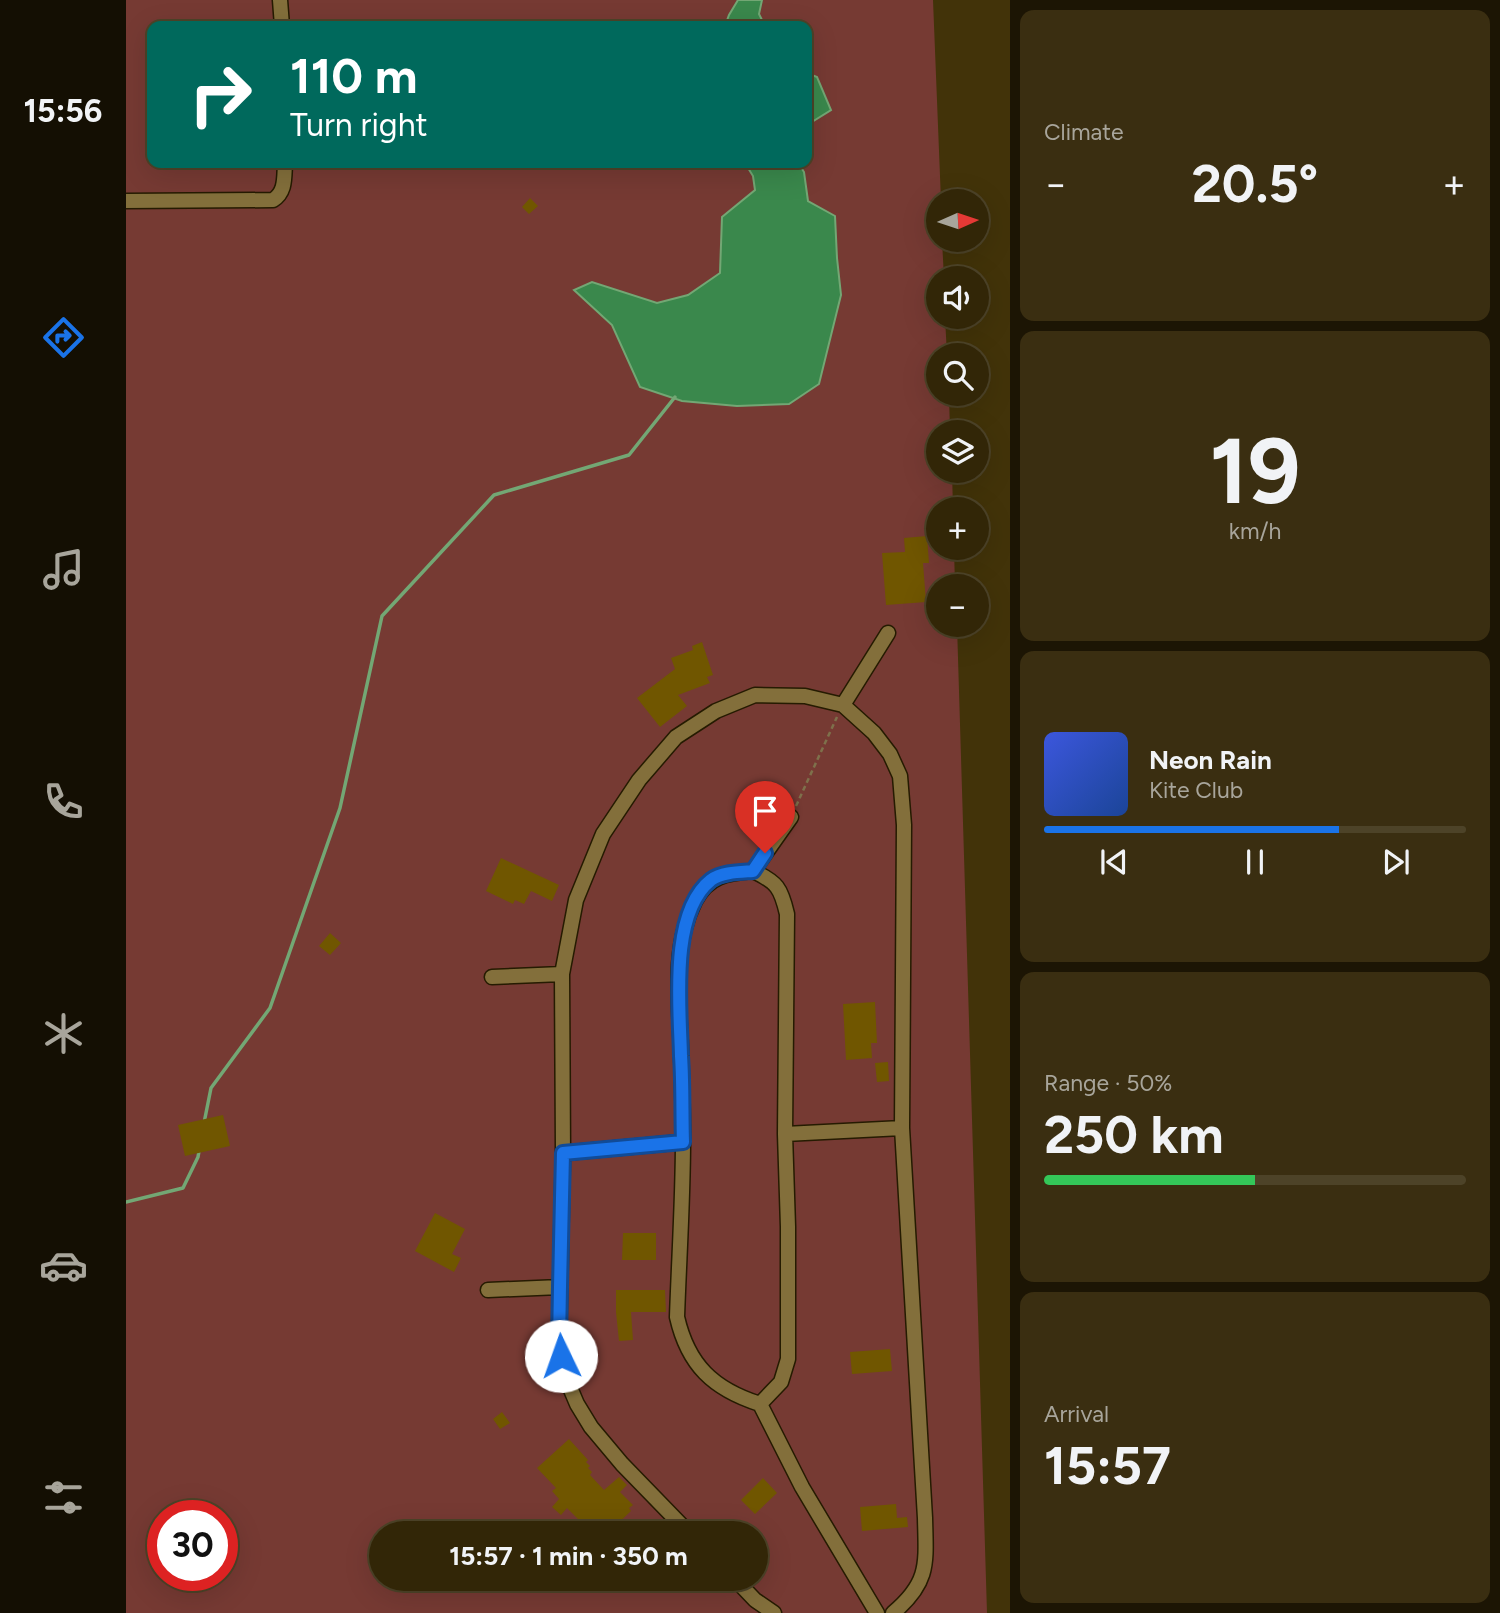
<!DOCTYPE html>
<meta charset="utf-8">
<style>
body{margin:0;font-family:Figtree,sans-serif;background:#3a2e11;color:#f1f3f6;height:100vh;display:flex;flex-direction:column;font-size:26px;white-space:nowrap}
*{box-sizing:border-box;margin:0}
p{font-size:23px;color:#a8a59b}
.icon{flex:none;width:38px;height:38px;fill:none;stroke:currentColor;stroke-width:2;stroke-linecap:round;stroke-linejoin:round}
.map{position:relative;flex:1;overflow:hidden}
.details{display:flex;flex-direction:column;gap:10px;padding:10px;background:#1c1504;width:490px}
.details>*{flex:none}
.banner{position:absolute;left:21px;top:21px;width:665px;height:147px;border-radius:14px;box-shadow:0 7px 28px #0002,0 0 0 2px #4d4328;background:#00695c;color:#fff;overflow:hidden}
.needle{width:46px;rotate:87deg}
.controls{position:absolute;left:800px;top:189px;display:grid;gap:14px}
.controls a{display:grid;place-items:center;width:63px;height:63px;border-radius:50%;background:#322607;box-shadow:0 7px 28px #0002,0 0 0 2px #4d4328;font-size:35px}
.speed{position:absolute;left:21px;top:1500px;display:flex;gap:14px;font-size:35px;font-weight:700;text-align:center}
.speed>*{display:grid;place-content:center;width:91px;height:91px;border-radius:50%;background:#322607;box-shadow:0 7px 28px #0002,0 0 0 2px #4d4328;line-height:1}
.speed .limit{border:10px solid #d22;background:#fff;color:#111}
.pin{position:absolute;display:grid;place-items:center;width:60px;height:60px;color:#fff;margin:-72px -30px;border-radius:50% 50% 50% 0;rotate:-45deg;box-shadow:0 0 7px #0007}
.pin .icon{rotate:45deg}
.me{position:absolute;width:77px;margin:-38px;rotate:357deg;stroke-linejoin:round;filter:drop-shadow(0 0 5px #0008)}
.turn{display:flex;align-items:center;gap:24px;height:147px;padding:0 28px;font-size:32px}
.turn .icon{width:91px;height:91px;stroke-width:2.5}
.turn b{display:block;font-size:49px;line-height:60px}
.big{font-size:52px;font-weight:700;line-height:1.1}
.details .tile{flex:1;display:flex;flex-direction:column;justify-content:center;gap:10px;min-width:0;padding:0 24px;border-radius:14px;background:#3a2e11}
.details .dial{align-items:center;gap:0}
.dial b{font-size:91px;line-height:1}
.song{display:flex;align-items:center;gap:21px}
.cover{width:84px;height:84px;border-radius:10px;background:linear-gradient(135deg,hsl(230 70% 55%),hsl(220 70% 35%))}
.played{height:7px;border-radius:4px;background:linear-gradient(90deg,#1a73e8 70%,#4d4328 70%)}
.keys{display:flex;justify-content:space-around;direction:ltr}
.heat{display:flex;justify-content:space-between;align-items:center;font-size:38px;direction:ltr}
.charge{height:10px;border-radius:5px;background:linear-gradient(90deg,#34c759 50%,#4d4328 0)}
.trip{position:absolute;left:243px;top:1521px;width:399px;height:70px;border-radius:35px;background:#322607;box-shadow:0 7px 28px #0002,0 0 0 2px #4d4328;font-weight:700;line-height:70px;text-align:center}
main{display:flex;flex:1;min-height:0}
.tabs{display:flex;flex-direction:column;width:126px;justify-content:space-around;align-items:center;background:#140f03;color:#a8a59b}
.tabs .icon{width:49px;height:49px}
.tabs .active{color:#1a73e8}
.tabs b{font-size:32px;color:#f1f3f6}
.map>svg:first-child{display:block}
.green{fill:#763a33;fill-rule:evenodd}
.water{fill:#3a884c;stroke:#73a774;stroke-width:2}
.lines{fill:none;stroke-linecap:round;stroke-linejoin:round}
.stream{stroke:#73a774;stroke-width:3.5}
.building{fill:#705600}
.minor-casing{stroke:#251b01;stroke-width:17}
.path{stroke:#7e704b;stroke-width:2.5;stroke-dasharray:5 3.5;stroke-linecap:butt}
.minor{stroke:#836f3b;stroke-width:14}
.route-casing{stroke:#114b97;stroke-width:18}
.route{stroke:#1a73e8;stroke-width:12}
</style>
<main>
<nav class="tabs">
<b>15:56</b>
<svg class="icon active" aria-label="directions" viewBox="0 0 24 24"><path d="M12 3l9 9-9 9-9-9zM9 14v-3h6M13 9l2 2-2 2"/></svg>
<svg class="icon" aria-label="music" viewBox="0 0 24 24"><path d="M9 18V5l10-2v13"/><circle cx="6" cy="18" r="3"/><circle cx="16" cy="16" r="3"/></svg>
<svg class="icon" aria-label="phone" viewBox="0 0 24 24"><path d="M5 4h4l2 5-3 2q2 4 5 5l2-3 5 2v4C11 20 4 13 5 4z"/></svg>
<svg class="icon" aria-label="climate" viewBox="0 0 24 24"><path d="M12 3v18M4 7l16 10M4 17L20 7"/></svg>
<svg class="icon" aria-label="car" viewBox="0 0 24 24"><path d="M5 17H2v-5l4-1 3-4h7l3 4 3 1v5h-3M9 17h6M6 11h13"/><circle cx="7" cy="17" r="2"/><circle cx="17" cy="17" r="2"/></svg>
<svg class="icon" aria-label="filters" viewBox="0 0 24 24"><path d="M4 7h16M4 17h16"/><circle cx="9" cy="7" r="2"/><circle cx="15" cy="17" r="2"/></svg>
</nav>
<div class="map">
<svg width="884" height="1613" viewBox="0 0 884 1613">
<rect width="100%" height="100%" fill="#423309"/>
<path class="green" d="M0,0H807L815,201H812V240H816L818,278H812V317H819L821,355H812V394H823L824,432H812V471H826L827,509H812V548H828L829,586H812V625H831L861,1613H0ZM26,26H681V163H26ZM37,1516H96V1575H37ZM256,1533H630V1578H256Z"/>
<path class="water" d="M612,0H636L633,14L639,26H599L603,15Z
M681,73L691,77L705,110L681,125Z
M619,163H672L678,172L682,201L709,216L711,258L715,295L693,384L663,404L611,406L556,401L514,387L486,325L448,290L466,282L531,303L562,295L594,273L596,217L629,190L627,176Z"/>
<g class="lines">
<path class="stream" d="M78,1123L85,1088L144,1008L214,808L256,616L368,495L503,455L549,397
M0,1202L57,1188L72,1157L73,1151"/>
</g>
<path class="building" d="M404,198L412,206L403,214L396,207Z
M812,521V532L802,533L801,522Z
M801,536L803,563H797L800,602L760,605L756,553L779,552L778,538Z
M576,642L587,675L581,677L584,683L552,695L561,706L534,727L511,698L549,669L545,658L567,650L566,646Z
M375,858L433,885L426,901L405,891L398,904L389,900L387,904L360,891Z
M204,933L215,943L204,955L193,946Z
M749,1002L751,1043H745L746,1058L720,1060L717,1004Z
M762,1062L763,1081L751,1082L749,1063Z
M97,1115L104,1146L59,1156L52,1125Z
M309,1213L339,1229L326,1254L335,1258L328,1272L289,1251Z
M497,1233H530V1260H496Z
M490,1290H539L540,1312H505L507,1340L493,1341L490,1312Z
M764,1349L766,1371L726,1374L724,1352Z
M376,1412L384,1423L374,1429L367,1419Z
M443,1439L462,1460L460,1462L464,1466L462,1468L466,1472L464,1475L478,1490L493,1477L501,1485L494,1492L507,1505L503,1508L505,1511L482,1533H460L453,1526L456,1523L441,1508L435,1515L426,1507L433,1499L426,1491L430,1488L411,1468Z
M637,1478L651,1493L629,1514L615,1500Z
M770,1504L771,1518L781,1517L782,1527L736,1531L734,1507Z"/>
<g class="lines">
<g class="minor-casing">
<path id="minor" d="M154,0L156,26
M0,201L147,200C160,192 158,177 159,163
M717,705L762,633
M627,871C651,882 655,888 661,914L659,1134L662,1227V1359L655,1382L634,1404C587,1389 562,1365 551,1317C553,1258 557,1199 557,1140C557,1109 556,1079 555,1049C553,1000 546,946 569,901C582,876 601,873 627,871Z
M627,871L665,817
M366,977L436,974
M659,1134L776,1128
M437,1153L557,1142
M362,1290L434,1287
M634,1404L676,1487L751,1613
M563,1533L496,1464L465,1427L451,1404L437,1371L433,1342L437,1153L436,974L450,900L477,834L513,780L550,737L590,711L629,695L679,696L717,705L748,733L764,754L774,776L778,825L776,1128L799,1518C800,1563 804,1582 767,1613
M608,1578L629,1600L648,1613"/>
</g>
<path class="path" d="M670,806L711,717"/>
<use href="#minor" class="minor"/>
</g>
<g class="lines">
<g class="route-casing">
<path id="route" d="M435,1356L433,1342L434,1287L437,1153L557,1142C556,1114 557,1085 555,1056C554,1008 543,913 585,880C596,872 614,872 627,871L639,853"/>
</g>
<use href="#route" class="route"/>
</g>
</svg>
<div class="controls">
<a><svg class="needle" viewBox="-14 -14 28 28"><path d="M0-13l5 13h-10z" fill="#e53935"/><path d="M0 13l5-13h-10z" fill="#a8a59b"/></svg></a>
<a><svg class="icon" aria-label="sound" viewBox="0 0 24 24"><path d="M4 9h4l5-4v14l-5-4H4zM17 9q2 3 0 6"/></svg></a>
<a><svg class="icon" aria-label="search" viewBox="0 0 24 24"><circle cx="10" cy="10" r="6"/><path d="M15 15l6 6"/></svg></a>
<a><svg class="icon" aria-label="layers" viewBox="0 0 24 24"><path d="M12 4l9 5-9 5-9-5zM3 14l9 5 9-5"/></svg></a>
<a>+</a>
<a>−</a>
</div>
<div class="speed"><div class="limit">30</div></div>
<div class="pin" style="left:639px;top:853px;background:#d93025"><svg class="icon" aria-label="arrive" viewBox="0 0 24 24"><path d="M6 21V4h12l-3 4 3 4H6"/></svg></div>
<svg class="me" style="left:435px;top:1356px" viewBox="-20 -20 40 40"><circle r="19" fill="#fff"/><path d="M0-13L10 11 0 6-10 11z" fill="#1a73e8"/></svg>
<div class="trip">15:57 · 1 min · 350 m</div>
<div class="banner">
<div class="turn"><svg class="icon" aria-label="right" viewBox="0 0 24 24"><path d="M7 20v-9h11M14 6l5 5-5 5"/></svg><div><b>110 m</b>Turn right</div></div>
</div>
</div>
<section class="details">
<div class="tile"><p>Climate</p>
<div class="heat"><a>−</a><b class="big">20.5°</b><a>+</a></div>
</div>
<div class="tile dial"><b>19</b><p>km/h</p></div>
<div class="tile">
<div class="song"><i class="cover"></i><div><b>Neon Rain</b><p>Kite Club</p></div></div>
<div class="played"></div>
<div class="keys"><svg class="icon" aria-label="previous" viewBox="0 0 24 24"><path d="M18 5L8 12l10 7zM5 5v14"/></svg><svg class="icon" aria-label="pause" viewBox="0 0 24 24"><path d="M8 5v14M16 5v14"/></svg><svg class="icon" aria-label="next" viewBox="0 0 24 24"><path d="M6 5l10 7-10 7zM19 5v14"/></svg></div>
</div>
<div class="tile"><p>Range · 50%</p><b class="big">250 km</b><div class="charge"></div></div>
<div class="tile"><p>Arrival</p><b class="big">15:57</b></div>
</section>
</main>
